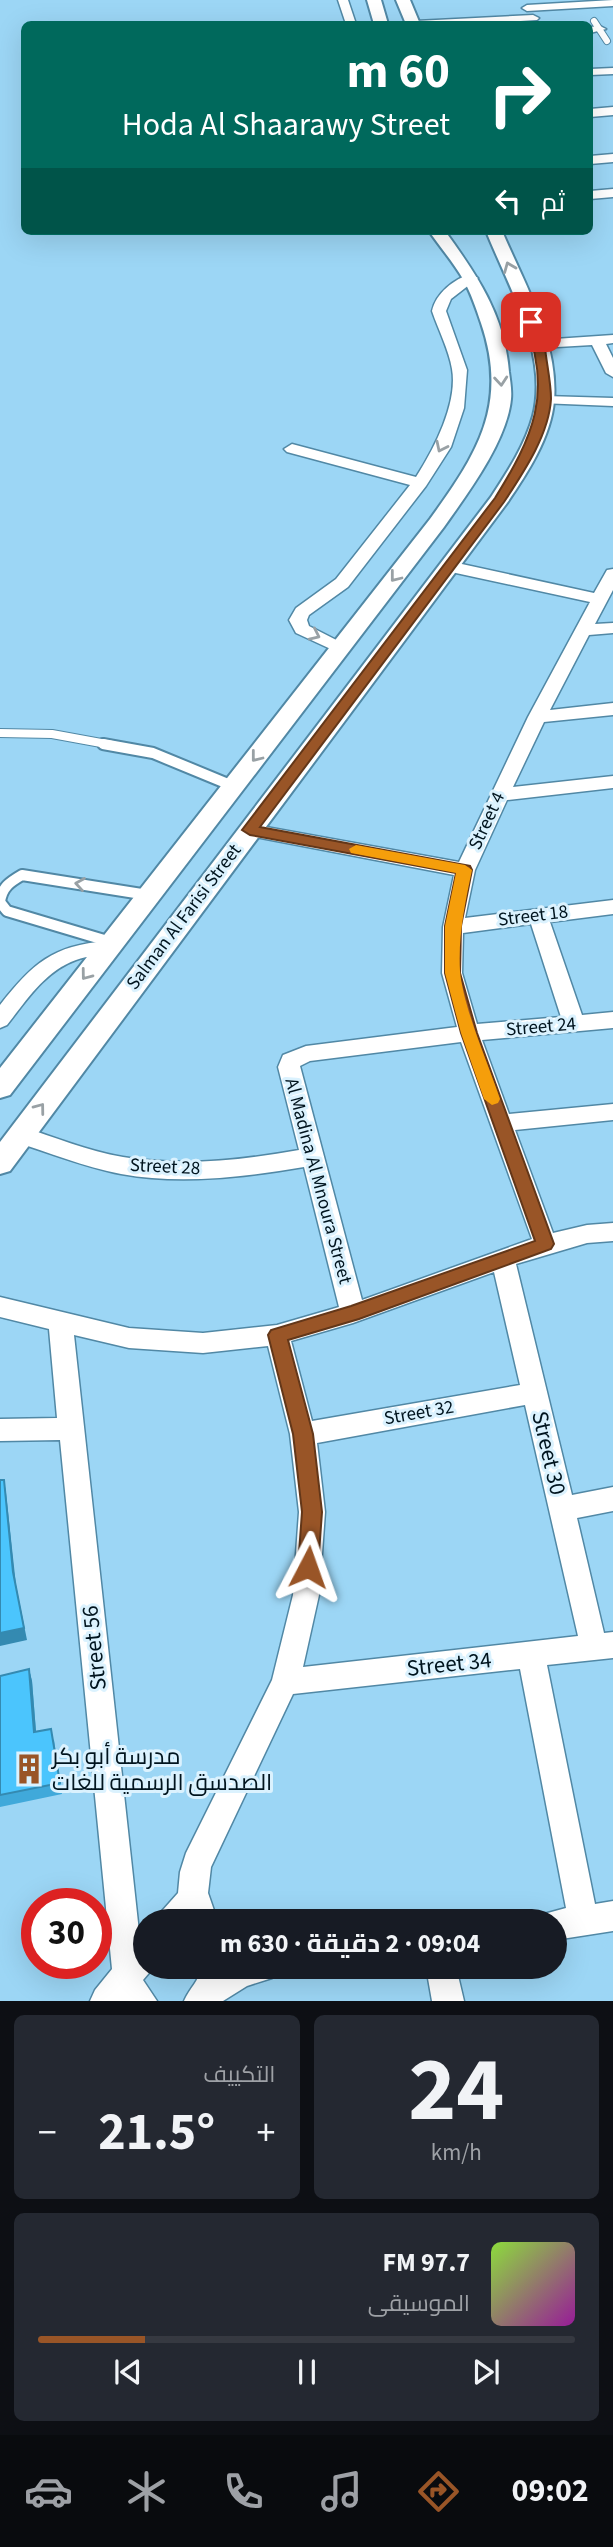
<!DOCTYPE html>
<html lang="ar">
<meta charset="utf-8">
<style>
body{margin:0;font-family:"Source Sans 3",Cairo,sans-serif;background:#242831;color:#f1f3f6;direction:rtl;height:100vh;display:flex;flex-direction:column;font-size:26px;white-space:nowrap}
*{box-sizing:border-box;margin:0}
p{font-size:23px;color:#9ea1a6}
.icon{flex:none;width:38px;height:38px;fill:none;stroke:currentColor;stroke-width:2;stroke-linecap:round;stroke-linejoin:round}
.map{position:relative;height:2001px;overflow:hidden;direction:ltr}
.details{display:flex;flex-direction:column;gap:14px;padding:14px;background:#0d0f14;flex:1}
.details>*{flex:none}
.guide{position:absolute;left:21px;top:21px;width:572px;height:214px;border-radius:10px;box-shadow:0 7px 28px #0002;direction:rtl;background:#00695c;color:#fff;overflow:hidden}
.speed{position:absolute;left:21px;top:1888px;display:flex;gap:14px;font-size:35px;font-weight:700;text-align:center}
.speed>*{display:grid;place-content:center;width:91px;height:91px;border-radius:50%;background:#171b24;box-shadow:0 7px 28px #0002;line-height:1}
.speed .limit{border:10px solid #d22;background:#fff;color:#111}
.pin{position:absolute;display:grid;place-items:center;width:60px;height:60px;color:#fff;margin:-30px;border-radius:14px;box-shadow:0 4px 10px #0006}
.me{position:absolute;width:77px;margin:-38px;rotate:4deg;stroke-linejoin:round;filter:drop-shadow(0 0 5px #0008)}
.turn{display:flex;align-items:center;gap:24px;height:147px;padding:0 28px;font-size:32px}
.turn .icon{width:91px;height:91px;stroke-width:2.5}
.turn b{display:block;font-size:49px;line-height:60px}
.then{display:flex;align-items:center;height:66px;padding:0 28px;background:#0003;gap:14px;font-size:26px}
.big{font-size:52px;font-weight:700;line-height:1.1}
.details .widget{flex:1;display:flex;flex-direction:column;justify-content:center;gap:10px;min-width:0;padding:0 24px;border-radius:10px;background:#242831}
.details .dial{align-items:center;gap:0}
.dial b{font-size:91px;line-height:1}
.song{display:flex;align-items:center;gap:21px}
.cover{width:84px;height:84px;border-radius:10px;background:linear-gradient(135deg,hsl(90 70% 55%),hsl(300 70% 35%))}
.played{height:7px;border-radius:4px;background:linear-gradient(90deg,#995527 20%,#363941 20%)}
.keys{display:flex;justify-content:space-around;direction:ltr}
.heat{display:flex;justify-content:space-between;align-items:center;font-size:38px;direction:ltr}
.details .tiles{flex:1;display:grid;gap:14px;grid-template-columns:1fr 1fr}
.widget:last-child{grid-column:span 2}
.trip{position:absolute;left:133px;top:1909px;width:434px;height:70px;border-radius:35px;background:#171b24;box-shadow:0 7px 28px #0002;font-weight:700;line-height:70px;text-align:center;direction:rtl}
.tab-bar{display:flex;height:112px;justify-content:space-around;align-items:center;background:#090b0e;color:#9ea1a6}
.tab-bar .icon{width:49px;height:49px}
.tab-bar .on{color:#995527}
.tab-bar b{font-size:32px;color:#f1f3f6}
.map>svg:first-child{display:block}
.lines{fill:none;stroke-linecap:round;stroke-linejoin:round}
.service-far2-casing{stroke:#5188a5;stroke-width:8}
.service-far1-casing{stroke:#5188a5;stroke-width:10}
.service-casing{stroke:#5188a5;stroke-width:14}
.minor-casing{stroke:#5188a5;stroke-width:3}
.tertiary-casing{stroke:#5188a5;stroke-width:4}
.service-far2{stroke:#fff;stroke-width:6}
.service-far1{stroke:#fff;stroke-width:8}
.service{stroke:#fff;stroke-width:10}
.minor{fill:#fff;fill-rule:evenodd}
.tertiary{fill:#fff;fill-rule:evenodd}
.wall{fill:#40a9da}
.shaded-wall{fill:#348ab1}
.building{fill:#4bc5fd;stroke:#348ab1;stroke-width:2}
.oneway{stroke:#99a1a5}
.route{fill:#995527;stroke:#633719;stroke-width:2}
.slow{fill:#f59e0b}
.labels{text-anchor:middle;dominant-baseline:central;stroke-width:6;stroke-linejoin:round;paint-order:stroke}
.street-label{font-size:19px;fill:#00141e;stroke:#dbf2fe}
.near-street-label{font-size:23px;fill:#00141e;stroke:#dbf2fe}
.near-poi-label{font-size:23px;fill:#00141e;stroke:#dbf2fe;text-anchor:start}
</style>
<div class="map">
<svg width="613" height="2001" viewBox="0 0 613 2001">
<rect width="100%" height="100%" fill="#9cd6f5"/>
<g class="lines">
<g class="service-far2-casing">
<path id="service-far2" d="M594,21L607,41"/>
</g>
<g class="service-far1-casing">
<path id="service-far1" d="M0,733L52,734L112,745"/>
</g>
<g class="service-casing">
<path id="service" d="M103,744L153,753L233,786
M111,942L7,911L0,902C2,887 10,882 22,875L148,895"/>
</g>
<g class="minor-casing">
<path id="minor" d="M338,0H348L356,24H346Z
M613,0V6L527,11L522,8L527,5Z
M533,15L539,18L537,20L471,24H410L416,21Z
M590,27L600,26L606,29L590,33Z
M613,68V74L590,75V69Z
M613,107V115L590,117V109Z
M613,154V162L590,164V156Z
M613,189V197L590,199V191Z
M471,274L478,278L451,299L446,311L467,370L464,408L451,447L426,486L348,587L309,615L307,620L309,626L350,647L341,652L335,651L296,633L289,620L296,608L336,579L410,485L287,452L284,449L292,444L416,477C434,449 458,403 452,369C449,350 438,329 432,311C436,293 454,279 471,274Z
M613,335V343L606,344L613,358V377L606,373L592,345L540,348L533,344L540,340Z
M545,396L613,398V406L540,403L538,400Z
M448,561L594,593L607,570L613,569V590L595,624L613,623V633L589,635L550,710L613,703V715L544,722L513,787L613,776V788L507,800L475,870L465,918L613,900V914L550,922L582,1015L613,1012V1028L482,1040L509,1114L613,1104V1120L515,1130L553,1233L587,1225L613,1223V1241L587,1243L516,1264L572,1495L613,1487V1511L577,1518L604,1633L613,1632V1658L547,1665L595,1904L613,1901V1931L555,1940V1922H541L544,1914L566,1908L520,1669L293,1694L211,1867L208,1893L218,1922H158L162,1911L178,1893L180,1872L186,1853L272,1680L293,1595L299,1512L290,1434L268,1346L203,1353L129,1348L74,1335L140,1941L145,1939V1967H154L143,1980L157,2001H90L95,1990L112,1969L60,1440L0,1441V1419L57,1418L49,1329L0,1317V1297L129,1328L203,1333L277,1325L339,1307L304,1167C244,1177 181,1185 121,1174C84,1167 48,1152 12,1141L9,1135L12,1129L20,1126C54,1137 88,1151 123,1157C181,1167 242,1160 299,1150L278,1067L283,1055L306,1046L457,1027L442,973L443,927L454,875L250,836L243,835L240,830L243,825L250,824L459,862L528,717L590,602L442,570L440,566ZM531,924L561,1017L477,1024L462,973L463,933ZM461,1042L532,1239L362,1300L300,1066L310,1061ZM494,1272L520,1385L312,1421L291,1341L353,1323ZM525,1405L578,1636L303,1667L319,1595L325,1512L317,1443Z
M107,941L114,943L117,948L114,953C102,957 88,955 76,960C45,971 26,1001 7,1025L0,1028V1005C32,964 53,945 107,941Z
M201,1967H276L272,1978L247,1986L223,2001H184C190,1987 199,1982 201,1967Z
M426,1967H456L464,2001H432Z"/>
</g>
<g class="tertiary-casing">
<path id="tertiary" d="M367,0H381L388,24H374Z
M396,0H410L420,24H406Z
M429,231H445C477,275 505,316 509,372C510,380 512,390 511,399C507,441 468,493 444,527L10,1095L0,1098V1068L430,519C477,454 509,405 481,323C476,308 471,293 463,279C453,262 440,247 429,231Z
M486,231H502C524,283 559,342 554,401C551,437 527,474 507,503L10,1171L0,1174V1142L491,497C508,471 525,445 533,416C549,354 508,286 486,231Z"/>
</g>
<use href="#service-far2" class="service-far2"/>
<use href="#service-far1" class="service-far1"/>
<use href="#service" class="service"/>
<use href="#minor" class="minor"/>
<use href="#tertiary" class="tertiary"/>
</g>
<path class="wall" d="M29,1669L32,1681L36,1732L54,1740L62,1794L0,1807V1676Z"/>
<path class="shaded-wall" d="M4,1480L6,1493L16,1585L27,1640L0,1646V1633L13,1572Z
M29,1669L32,1681L37,1744L34,1732Z"/>
<path class="building" d="M0,1480H4L13,1572L24,1628L0,1633Z
M29,1669L34,1732L51,1729L60,1783L0,1795V1676Z"/>
<defs><path id="oneway-chevron" d="M-2-3.5L2.5 0L-2 3.5" fill="none" stroke-width="1.6" stroke-linecap="round" stroke-linejoin="round" transform="scale(1.75)"/></defs>
<g class="oneway">
<use href="#oneway-chevron" transform="translate(509 267) rotate(-112)"/>
<use href="#oneway-chevron" transform="translate(501 381) rotate(85)"/>
<use href="#oneway-chevron" transform="translate(441 447) rotate(116)"/>
<use href="#oneway-chevron" transform="translate(395 577) rotate(128)"/>
<use href="#oneway-chevron" transform="translate(315 635) rotate(25)"/>
<use href="#oneway-chevron" transform="translate(256 757) rotate(128)"/>
<use href="#oneway-chevron" transform="translate(80 884) rotate(-171)"/>
<use href="#oneway-chevron" transform="translate(86 975) rotate(127)"/>
<use href="#oneway-chevron" transform="translate(40 1108) rotate(-53)"/>
</g>
<path class="route" d="M531,318C542,324 545,345 546,356C548,370 551,385 551,399C549,435 523,473 504,502L260,827L470,866L472,870L461,926L460,973L477,1033L554,1244L551,1249L359,1319L288,1340L313,1434L322,1512L318,1567L315,1574L308,1577L301,1574L298,1567L302,1512L293,1434L268,1335L271,1330L351,1306L535,1241L461,1033L445,973V926L456,873L250,835L242,830L495,498C533,437 553,393 525,322Z"/>
<path class="slow" d="M356,845L465,865L472,870C465,903 458,936 460,971C463,1007 488,1063 500,1099L498,1103L492,1105L484,1099L461,1033L445,973V926L456,873L351,853L349,849Z"/>
<defs>
<g id="building-bare" transform="scale(2.415)"><path d="M-4-6H4V6H1V3H-1V6H-4ZM-2.5-4.3h1.7v1.8h-1.7ZM.8-4.3h1.7v1.8H.8ZM-2.5-1h1.7V.8h-1.7ZM.8-1h1.7V.8H.8Z" fill="#995527" stroke="#dbf2fe" stroke-width="2.5" paint-order="stroke"/></g>
</defs>
<g fill-rule="evenodd">
<use href="#building-bare" x="29" y="1769"/>
</g>
<g class="labels">
<g class="street-label">
<text transform="translate(487 821) rotate(-65)">Street 4</text>
<text transform="translate(533 916) rotate(-7)">Street 18</text>
<text transform="translate(184 917) rotate(-53)">Salman Al Farisi Street</text>
<text transform="translate(541 1027) rotate(-5)">Street 24</text>
<text transform="translate(165 1167) rotate(3)">Street 28</text>
<text transform="translate(318 1181) rotate(75)">Al Madina Al Mnoura Street</text>
<text transform="translate(419 1413) rotate(-10)">Street 32</text>
</g>
<g class="near-street-label">
<text transform="translate(549 1453) rotate(77)">Street 30</text>
<text transform="translate(94 1648) rotate(-96)">Street 56</text>
<text transform="translate(449 1664) rotate(-6)">Street 34</text>
</g>
<g class="near-poi-label">
<text x="52" y="1756">مدرسة أبو بكر<tspan x="52" dy="26">الصدسق الرسمية للغات</tspan></text>
</g>
</g>
</svg>
<div class="speed"><div class="limit">30</div></div>
<div class="pin" style="left:531px;top:322px;background:#d93025"><svg class="icon" aria-label="arrive" viewBox="0 0 24 24"><path d="M6 21V4h12l-3 4 3 4H6"/></svg></div>
<svg class="me" style="left:308px;top:1567px" viewBox="-20 -20 40 40"><path d="M0-17L14 15 0 8-14 15z" fill="#995527" stroke="#fff" stroke-width="4"/></svg>
<div class="trip">09:04 · 2 دقيقة · 630 m</div>
<div class="guide">
<div class="turn"><svg class="icon" aria-label="right" viewBox="0 0 24 24"><path d="M7 20v-9h11M14 6l5 5-5 5"/></svg><div><b>60 m</b>Hoda Al Shaarawy Street</div></div>
<div class="then">ثم<svg class="icon" aria-label="left" viewBox="0 0 24 24"><path d="M17 20v-9H6M10 6l-5 5 5 5"/></svg></div>
</div>
</div>
<section class="details">
<div class="tiles">
<div class="widget dial"><b>24</b><p>km/h</p></div>
<div class="widget"><p>التكييف</p>
<div class="heat"><a>−</a><b class="big">21.5°</b><a>+</a></div>
</div>
<div class="widget">
<div class="song"><i class="cover"></i><div><b>97.7 FM</b><p>الموسيقى</p></div></div>
<div class="played"></div>
<div class="keys"><svg class="icon" aria-label="previous" viewBox="0 0 24 24"><path d="M18 5L8 12l10 7zM5 5v14"/></svg><svg class="icon" aria-label="pause" viewBox="0 0 24 24"><path d="M8 5v14M16 5v14"/></svg><svg class="icon" aria-label="next" viewBox="0 0 24 24"><path d="M6 5l10 7-10 7zM19 5v14"/></svg></div>
</div>
</div>
</section>
<nav class="tab-bar">
<b>09:02</b>
<svg class="icon on" aria-label="directions" viewBox="0 0 24 24"><path d="M12 3l9 9-9 9-9-9zM9 14v-3h6M13 9l2 2-2 2"/></svg>
<svg class="icon" aria-label="music" viewBox="0 0 24 24"><path d="M9 18V5l10-2v13"/><circle cx="6" cy="18" r="3"/><circle cx="16" cy="16" r="3"/></svg>
<svg class="icon" aria-label="phone" viewBox="0 0 24 24"><path d="M5 4h4l2 5-3 2q2 4 5 5l2-3 5 2v4C11 20 4 13 5 4z"/></svg>
<svg class="icon" aria-label="climate" viewBox="0 0 24 24"><path d="M12 3v18M4 7l16 10M4 17L20 7"/></svg>
<svg class="icon" aria-label="car" viewBox="0 0 24 24"><path d="M5 17H2v-5l4-1 3-4h7l3 4 3 1v5h-3M9 17h6M6 11h13"/><circle cx="7" cy="17" r="2"/><circle cx="17" cy="17" r="2"/></svg>
</nav>
